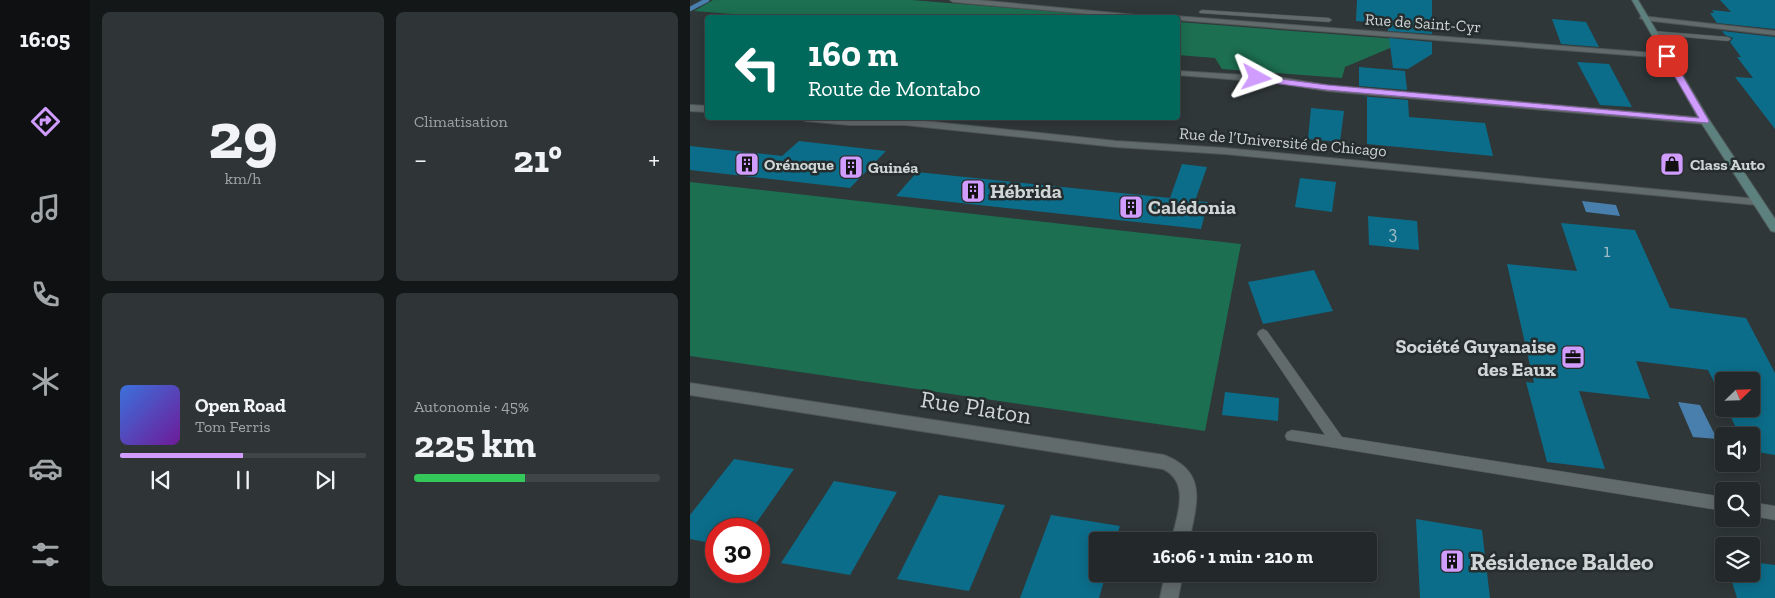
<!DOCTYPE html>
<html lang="fr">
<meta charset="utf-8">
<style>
body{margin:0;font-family:"Zilla Slab",serif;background:#2f3536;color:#f1f3f6;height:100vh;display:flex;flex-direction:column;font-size:19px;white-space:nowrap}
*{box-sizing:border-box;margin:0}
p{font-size:16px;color:#a3a6a8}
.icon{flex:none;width:28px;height:28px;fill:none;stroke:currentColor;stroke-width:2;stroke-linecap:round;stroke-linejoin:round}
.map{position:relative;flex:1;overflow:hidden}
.sheet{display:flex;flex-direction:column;gap:12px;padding:12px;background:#131717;width:600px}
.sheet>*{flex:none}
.guide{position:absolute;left:15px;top:15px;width:475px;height:105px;border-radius:5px;box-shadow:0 2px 12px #0003,0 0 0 1px #404547;background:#00695c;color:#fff;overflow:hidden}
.needle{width:32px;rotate:67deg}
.controls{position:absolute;left:1025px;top:372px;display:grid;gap:10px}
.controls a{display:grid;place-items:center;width:45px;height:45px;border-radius:5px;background:#23292a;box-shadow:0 2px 12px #0003,0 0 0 1px #404547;font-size:25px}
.speed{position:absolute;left:15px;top:518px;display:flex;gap:10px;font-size:25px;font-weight:700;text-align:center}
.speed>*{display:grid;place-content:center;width:65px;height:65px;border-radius:50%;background:#23292a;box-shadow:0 2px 12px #0003,0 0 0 1px #404547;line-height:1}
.speed .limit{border:8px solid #d22;background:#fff;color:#111}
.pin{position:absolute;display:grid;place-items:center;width:42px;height:42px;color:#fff;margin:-21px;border-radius:10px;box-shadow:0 2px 8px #0006}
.me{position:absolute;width:55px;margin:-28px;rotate:95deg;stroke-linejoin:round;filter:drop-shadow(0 0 4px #0008)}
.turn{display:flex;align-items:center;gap:18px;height:105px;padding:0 20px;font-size:22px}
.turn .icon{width:65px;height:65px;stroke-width:2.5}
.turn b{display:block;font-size:35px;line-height:42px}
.big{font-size:38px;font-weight:700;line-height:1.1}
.sheet .widget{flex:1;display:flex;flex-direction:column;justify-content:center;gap:8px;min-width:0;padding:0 18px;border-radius:8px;background:#2f3536}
.sheet .dial{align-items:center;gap:0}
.dial b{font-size:65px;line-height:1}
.song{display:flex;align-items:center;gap:15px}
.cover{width:60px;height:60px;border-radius:8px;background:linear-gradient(135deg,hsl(220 70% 55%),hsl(280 70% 35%))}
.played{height:5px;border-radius:2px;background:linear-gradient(90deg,#d09dfe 50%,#404547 50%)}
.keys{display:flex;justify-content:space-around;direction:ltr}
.heat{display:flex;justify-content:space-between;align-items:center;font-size:28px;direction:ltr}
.charge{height:8px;border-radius:4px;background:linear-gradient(90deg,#34c759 45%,#404547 0)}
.sheet .tiles{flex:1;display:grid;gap:12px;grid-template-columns:repeat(2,1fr)}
.trip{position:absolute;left:399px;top:532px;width:288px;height:50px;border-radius:5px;background:#23292a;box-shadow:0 2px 12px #0003,0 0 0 1px #404547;font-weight:700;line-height:50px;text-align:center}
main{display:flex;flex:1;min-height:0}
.tab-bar{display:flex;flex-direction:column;width:90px;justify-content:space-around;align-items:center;background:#0e1011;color:#a3a6a8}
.tab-bar .icon{width:35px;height:35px}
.tab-bar .selected{color:#d09dfe}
.tab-bar b{font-size:22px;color:#f1f3f6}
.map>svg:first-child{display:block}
.forest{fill:#1c6f51}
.water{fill:#497fad}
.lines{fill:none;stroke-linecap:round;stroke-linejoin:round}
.stream{stroke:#497fad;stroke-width:4.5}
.building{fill:#0c6d8a}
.lane-casing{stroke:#4e5556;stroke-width:1}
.street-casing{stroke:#4e5556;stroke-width:2}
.secondary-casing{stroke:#4e5556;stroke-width:2}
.lane{fill:#626b6c;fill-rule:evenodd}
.street{fill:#626b6c;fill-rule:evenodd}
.secondary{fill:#5c817e;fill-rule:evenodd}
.route{fill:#d09dfe;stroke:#8766a5}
.labels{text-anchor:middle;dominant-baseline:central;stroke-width:5;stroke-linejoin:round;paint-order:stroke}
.far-street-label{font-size:16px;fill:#d0d6d6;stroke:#252d2e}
.far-poi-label{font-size:16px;font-weight:bold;fill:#d0d6d6;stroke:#252d2e;text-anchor:start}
.number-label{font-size:18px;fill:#9fbcc3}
.poi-label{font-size:20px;font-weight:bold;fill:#d0d6d6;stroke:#252d2e;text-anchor:start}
.near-street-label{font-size:24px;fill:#d0d6d6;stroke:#252d2e}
.near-poi-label{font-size:24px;font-weight:bold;fill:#d0d6d6;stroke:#252d2e;text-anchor:start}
</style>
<main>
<nav class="tab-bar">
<b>16:05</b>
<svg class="icon selected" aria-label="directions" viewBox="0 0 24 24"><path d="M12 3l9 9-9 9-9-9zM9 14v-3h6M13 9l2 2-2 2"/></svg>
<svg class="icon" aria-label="music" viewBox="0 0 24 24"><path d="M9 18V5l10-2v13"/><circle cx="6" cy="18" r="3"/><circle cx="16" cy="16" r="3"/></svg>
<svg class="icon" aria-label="phone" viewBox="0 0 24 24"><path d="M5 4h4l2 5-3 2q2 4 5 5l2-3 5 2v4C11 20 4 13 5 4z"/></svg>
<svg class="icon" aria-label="climate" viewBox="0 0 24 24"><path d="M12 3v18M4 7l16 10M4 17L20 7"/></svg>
<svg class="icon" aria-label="car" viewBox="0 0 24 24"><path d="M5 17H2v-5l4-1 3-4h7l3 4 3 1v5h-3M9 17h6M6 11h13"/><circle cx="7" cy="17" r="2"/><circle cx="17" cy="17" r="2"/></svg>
<svg class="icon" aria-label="filters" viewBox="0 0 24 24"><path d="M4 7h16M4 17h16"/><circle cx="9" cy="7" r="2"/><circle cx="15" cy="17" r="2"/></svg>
</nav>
<section class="sheet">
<div class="tiles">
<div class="widget dial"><b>29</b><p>km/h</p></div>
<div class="widget"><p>Climatisation</p>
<div class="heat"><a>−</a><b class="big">21°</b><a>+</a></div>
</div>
<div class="widget">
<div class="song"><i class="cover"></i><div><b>Open Road</b><p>Tom Ferris</p></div></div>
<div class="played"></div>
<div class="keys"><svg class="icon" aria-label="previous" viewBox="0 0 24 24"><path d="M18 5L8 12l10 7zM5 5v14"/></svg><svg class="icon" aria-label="pause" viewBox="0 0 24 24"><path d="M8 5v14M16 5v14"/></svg><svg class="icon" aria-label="next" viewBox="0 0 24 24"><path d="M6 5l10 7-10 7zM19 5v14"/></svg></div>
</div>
<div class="widget"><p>Autonomie · 45%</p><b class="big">225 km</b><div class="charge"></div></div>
</div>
</section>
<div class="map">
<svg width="1085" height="598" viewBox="0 0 1085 598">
<rect width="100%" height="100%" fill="#2f3738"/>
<path class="forest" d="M23,0H222L428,17L93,18L4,11Z
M488,22L719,40L655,67L652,78L532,69L525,58L488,55Z
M0,182L551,244L515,431L0,356Z"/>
<path class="water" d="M892,201L926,205L930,216L896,212Z
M988,402L1010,405L1027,439L1003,437Z"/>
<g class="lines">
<path class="stream" d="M0,9L17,0"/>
</g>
<path class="building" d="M667,0H742V34L698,31L697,23L666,21Z
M1030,0H1085V29L1027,23L1020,13H1024L1022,10L1041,12Z
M862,19L896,22L909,47L871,44Z
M1032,31L1085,37V129L1045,77L1063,78L1047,57H1051L1040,42L1043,38L1035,35Z
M699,38L742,42V54L718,69L703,68Z
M887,62L919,64L942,107L910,105Z
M669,67L715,71L717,90L669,86Z
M669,96L718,100L719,117L795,123L803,156L677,144V97Z
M621,108L654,111L650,142L618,139Z
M109,141L196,151L160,188L0,170V146L92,156Z
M492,164L517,167L505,201L518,202L511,229L206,196L227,172L480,198Z
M610,178L646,182L642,212L605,207Z
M678,216L727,221L729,250L679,245Z
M871,223L945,230L980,308L1056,318L1085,373V455L1061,451V436H1050L1037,409H1061V381H1034V402L1018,370L946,361L960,399L889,391L915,469L857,462L836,382L844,383L817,264L887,271Z
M624,270L643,311L573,324L558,282Z
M535,392L589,398L588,421L532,415Z
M44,459L104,469L62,529H26V544L0,539V515Z
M144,481L207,492L160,575L91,563Z
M249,495L315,505L279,591L207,579Z
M361,515L430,526L425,541H408V574H416L409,598H330Z
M726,519L792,530L800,598H730Z
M1061,562L1085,565V598H1047L1042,582L1048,574H1061Z"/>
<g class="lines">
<g class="lane-casing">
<path id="lane" d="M512,10L639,18L642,20L639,22L510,13L509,12Z
M963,31L1038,37L1041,39L1038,41L961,34V32Z
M573,329L577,331L652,437L1034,497V511L597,440L595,436L597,432L602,430L635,435L569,337L567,334L569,331Z
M1061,502L1085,506V520L1061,516Z"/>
</g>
<g class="street-casing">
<path id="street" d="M260,0H287L478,18H444L263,2Z
M485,16L977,54L981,56L977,58L488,20Z
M951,16L1085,31V35L954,20L950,18Z
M488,71L587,77L637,85L1015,118L1020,121L1015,124L637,91L587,83L488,75Z
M0,105L18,106V112L0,111Z
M110,118L215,119L426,141L535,148L1067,199L1072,202L1067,205L535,154L426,147L215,125H159L115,121Z
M0,383L474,455C518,472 507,503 499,541H481C487,517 501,482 473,469L0,395Z
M475,574H493L488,598H470Z"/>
</g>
<g class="secondary-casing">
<path id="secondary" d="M942,0H948L1020,121L1085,219V232L1081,231L1010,121Z"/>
</g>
<use href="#lane" class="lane"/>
<use href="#street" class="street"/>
<use href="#secondary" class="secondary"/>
</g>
<path class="route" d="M974,54L981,56L1019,121L1018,123L637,90L567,81L563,78L567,76L637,85L1009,118L973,56Z"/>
<defs>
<g id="building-square" transform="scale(1.25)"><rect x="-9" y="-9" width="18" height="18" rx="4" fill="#d09dfe" stroke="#252d2e"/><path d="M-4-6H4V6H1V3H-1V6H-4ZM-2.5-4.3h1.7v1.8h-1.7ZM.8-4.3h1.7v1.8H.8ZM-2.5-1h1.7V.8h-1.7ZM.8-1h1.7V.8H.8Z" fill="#111"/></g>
<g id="shop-square" transform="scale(1.25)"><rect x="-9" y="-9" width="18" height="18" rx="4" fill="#d09dfe" stroke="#252d2e"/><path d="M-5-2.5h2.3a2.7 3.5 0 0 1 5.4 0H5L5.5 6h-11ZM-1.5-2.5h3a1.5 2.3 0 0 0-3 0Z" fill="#111"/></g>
<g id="office-square" transform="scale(1.25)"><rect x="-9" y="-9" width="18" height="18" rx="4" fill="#d09dfe" stroke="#252d2e"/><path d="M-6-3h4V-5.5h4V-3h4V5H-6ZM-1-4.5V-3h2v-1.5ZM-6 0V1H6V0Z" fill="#111"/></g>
</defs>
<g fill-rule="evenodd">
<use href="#building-square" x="57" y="164"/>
<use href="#shop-square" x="982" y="164"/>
<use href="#building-square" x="161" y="167"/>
<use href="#building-square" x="283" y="191"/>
<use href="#building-square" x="441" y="207"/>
<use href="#office-square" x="883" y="357"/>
<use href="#building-square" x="762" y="561"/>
</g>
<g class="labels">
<g class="far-street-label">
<text transform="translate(733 23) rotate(4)">Rue de Saint-Cyr</text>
<text transform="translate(593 142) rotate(5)">Rue de l’Université de Chicago</text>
</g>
<g class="far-poi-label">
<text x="74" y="164">Orénoque</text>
<text x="1000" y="164">Class Auto</text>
<text x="178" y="167">Guinéa</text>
</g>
<g class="number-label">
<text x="703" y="233">3</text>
<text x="917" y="251">1</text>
</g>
<g class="poi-label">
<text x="300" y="191">Hébrida</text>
<text x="458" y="207">Calédonia</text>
<text x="866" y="346" text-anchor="end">Société Guyanaise<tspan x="866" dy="23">des Eaux</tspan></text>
</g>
<g class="near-street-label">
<text transform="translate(286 407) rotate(9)">Rue Platon</text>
</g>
<g class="near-poi-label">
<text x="780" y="561">Résidence Baldeo</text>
</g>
</g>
</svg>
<div class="controls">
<a><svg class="needle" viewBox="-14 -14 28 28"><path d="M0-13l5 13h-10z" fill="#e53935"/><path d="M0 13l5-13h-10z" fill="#a3a6a8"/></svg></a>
<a><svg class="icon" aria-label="sound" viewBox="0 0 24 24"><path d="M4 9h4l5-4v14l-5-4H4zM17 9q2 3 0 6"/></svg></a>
<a><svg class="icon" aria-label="search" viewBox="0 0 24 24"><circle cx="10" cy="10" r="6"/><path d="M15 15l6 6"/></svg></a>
<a><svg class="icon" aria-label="layers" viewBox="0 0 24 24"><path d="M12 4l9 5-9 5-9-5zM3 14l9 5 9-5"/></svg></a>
</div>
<div class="speed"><div class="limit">30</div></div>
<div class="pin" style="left:977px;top:56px;background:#d93025"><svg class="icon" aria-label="arrive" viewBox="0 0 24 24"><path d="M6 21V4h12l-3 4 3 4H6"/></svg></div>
<svg class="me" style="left:567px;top:78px" viewBox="-20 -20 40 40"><path d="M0-17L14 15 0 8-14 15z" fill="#d09dfe" stroke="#fff" stroke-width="4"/></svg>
<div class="trip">16:06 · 1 min · 210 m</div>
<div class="guide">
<div class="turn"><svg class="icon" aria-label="left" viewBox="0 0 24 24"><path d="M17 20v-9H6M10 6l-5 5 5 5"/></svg><div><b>160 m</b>Route de Montabo</div></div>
</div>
</div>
</main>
